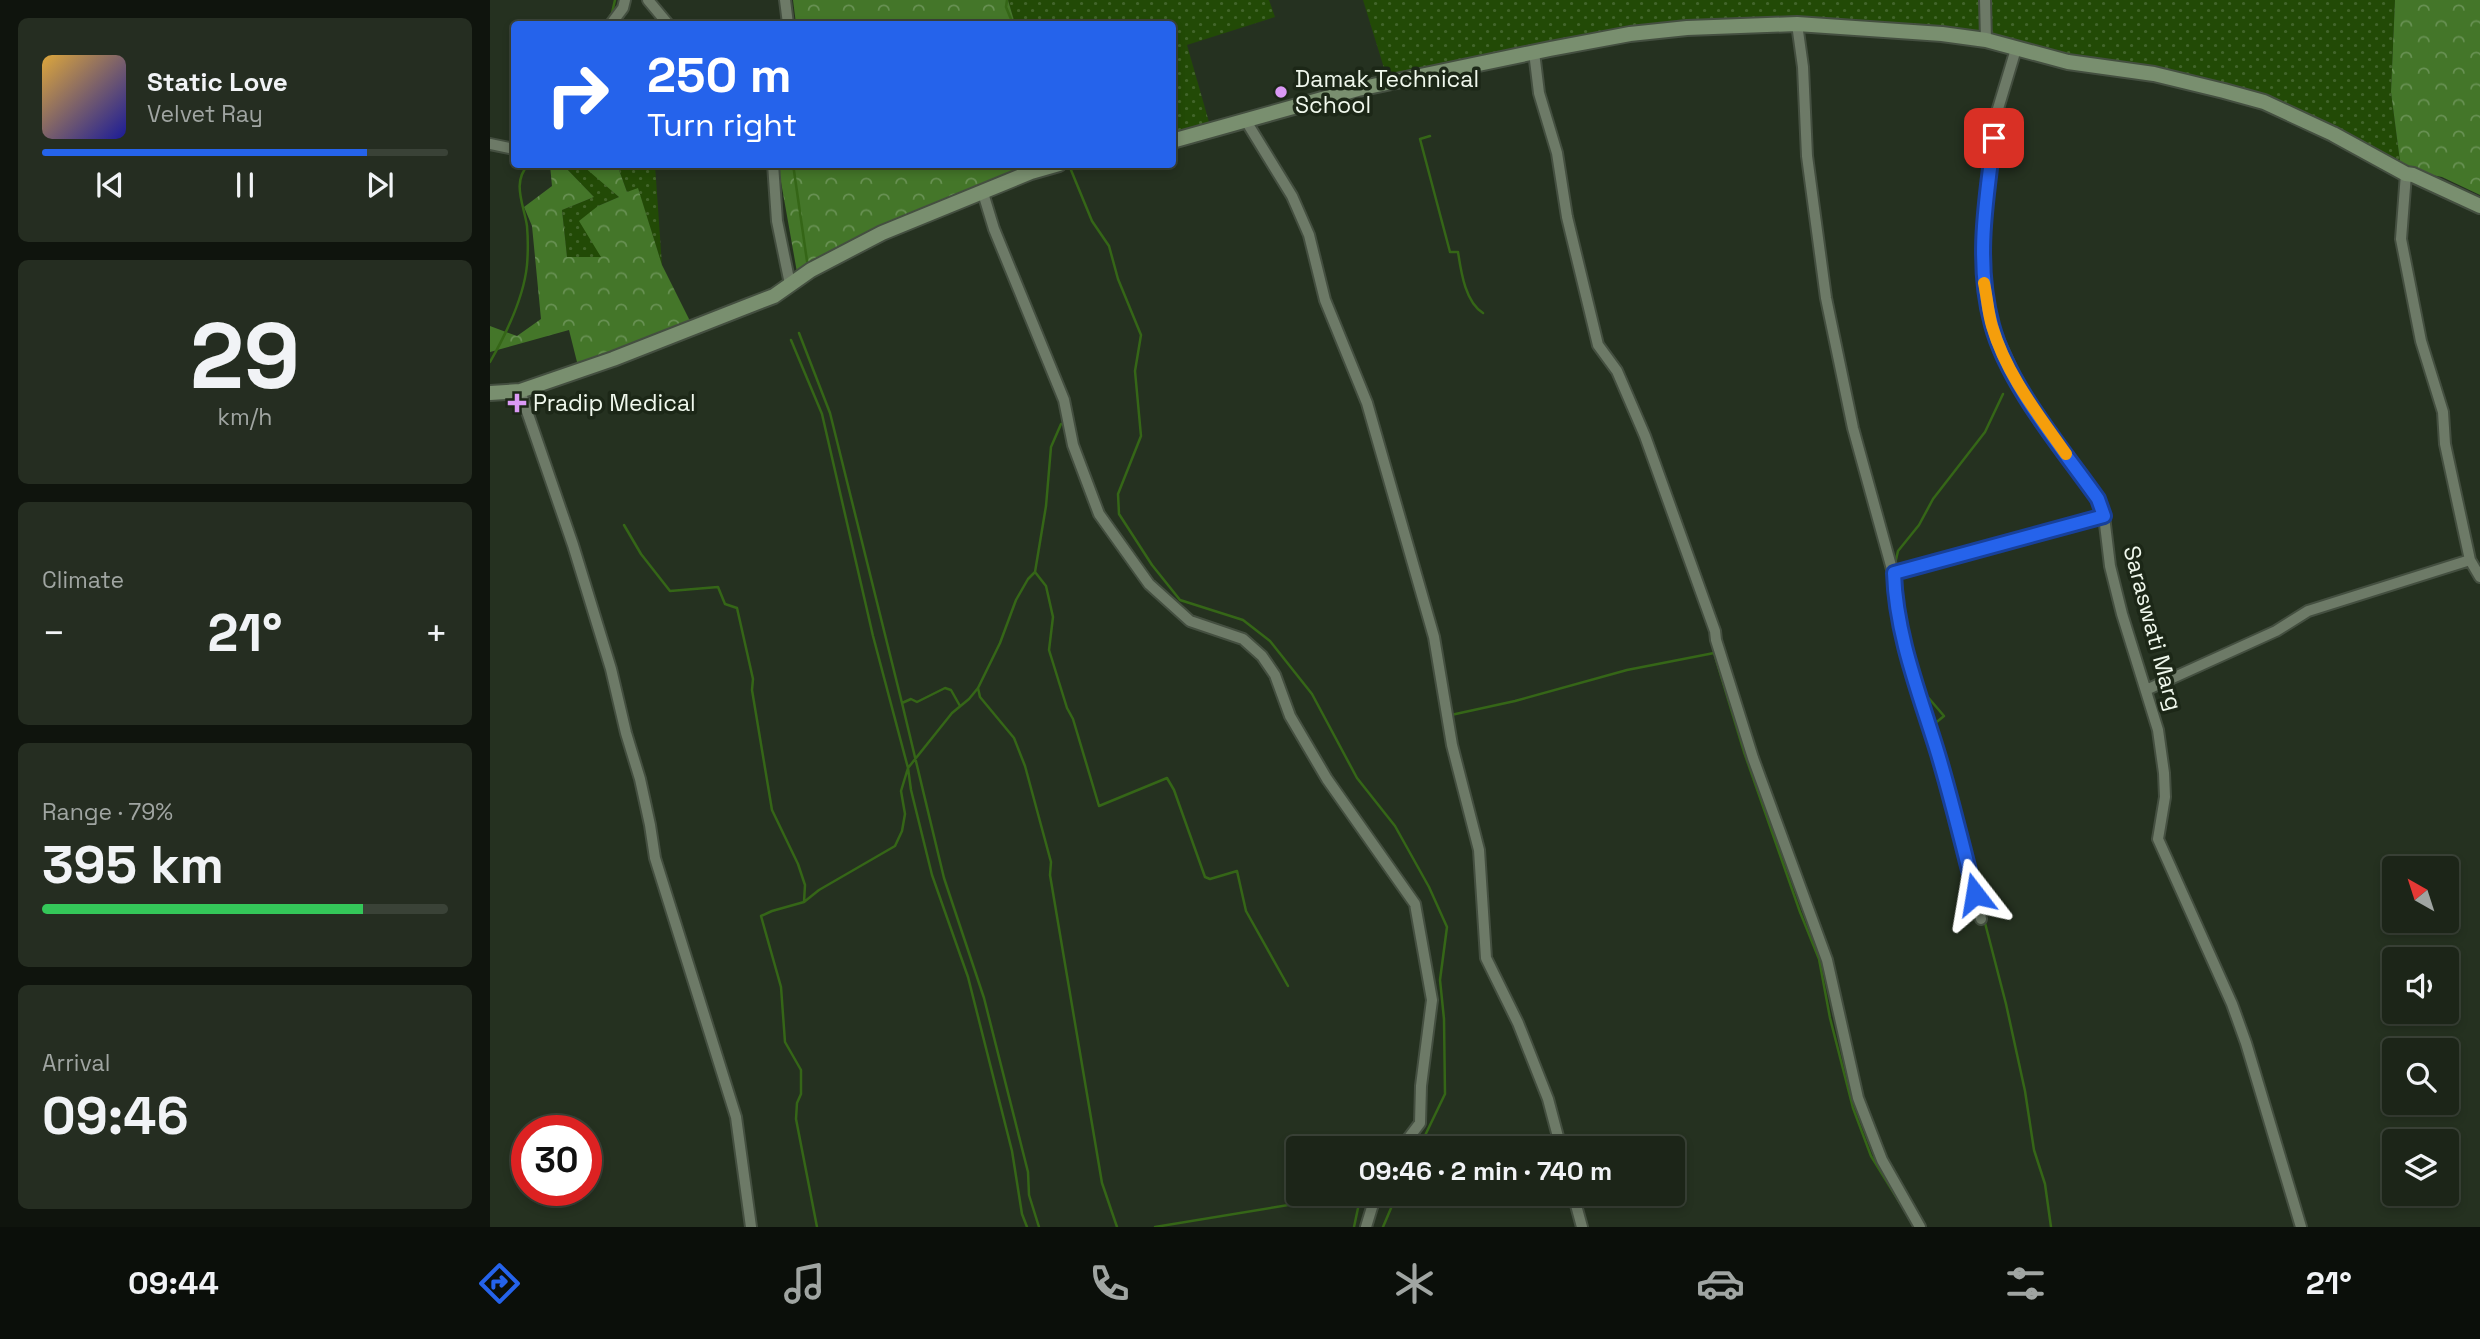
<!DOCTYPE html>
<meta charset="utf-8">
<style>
body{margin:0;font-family:"Space Grotesk",sans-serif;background:#252d21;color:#f1f3f6;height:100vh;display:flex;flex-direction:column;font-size:26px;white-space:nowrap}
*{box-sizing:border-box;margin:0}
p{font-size:23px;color:#a0a5a2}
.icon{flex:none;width:38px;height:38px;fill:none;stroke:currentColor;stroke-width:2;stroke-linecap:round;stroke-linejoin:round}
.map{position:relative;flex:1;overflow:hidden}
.panel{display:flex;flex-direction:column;gap:18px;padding:18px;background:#0f140d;width:490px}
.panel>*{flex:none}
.banner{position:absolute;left:21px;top:21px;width:665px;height:147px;border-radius:7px;box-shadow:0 4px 10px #0003,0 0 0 2px #3a4237;background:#2563eb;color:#fff;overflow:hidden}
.needle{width:46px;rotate:321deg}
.buttons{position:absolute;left:1892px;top:856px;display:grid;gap:14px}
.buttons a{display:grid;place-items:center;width:77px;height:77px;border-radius:7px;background:#1c2518;box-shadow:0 4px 10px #0003,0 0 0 2px #3a4237;font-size:35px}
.speed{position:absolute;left:21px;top:1115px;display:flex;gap:14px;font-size:35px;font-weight:700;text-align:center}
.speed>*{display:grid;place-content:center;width:91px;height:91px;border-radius:50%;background:#1c2518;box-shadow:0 4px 10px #0003,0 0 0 2px #3a4237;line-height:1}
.speed .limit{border:10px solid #d22;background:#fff;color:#111}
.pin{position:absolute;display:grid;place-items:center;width:60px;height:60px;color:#fff;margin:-30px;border-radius:14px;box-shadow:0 4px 10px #0006}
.me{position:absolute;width:77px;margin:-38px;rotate:346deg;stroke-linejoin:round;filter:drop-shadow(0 0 5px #0008)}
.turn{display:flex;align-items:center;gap:24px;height:147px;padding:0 21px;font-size:32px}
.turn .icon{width:91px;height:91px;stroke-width:2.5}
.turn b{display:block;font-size:49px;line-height:60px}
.big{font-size:52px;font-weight:700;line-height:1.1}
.panel .card{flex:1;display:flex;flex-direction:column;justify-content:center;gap:10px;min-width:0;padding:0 24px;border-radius:10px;background:#252d21}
.panel .dial{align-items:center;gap:0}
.dial b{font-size:91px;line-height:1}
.song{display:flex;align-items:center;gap:21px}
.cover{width:84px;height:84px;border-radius:10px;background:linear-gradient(135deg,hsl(40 70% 55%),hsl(240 70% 35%))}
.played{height:7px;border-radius:4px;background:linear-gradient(90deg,#2563eb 80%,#3a4237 80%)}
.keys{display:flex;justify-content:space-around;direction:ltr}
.heat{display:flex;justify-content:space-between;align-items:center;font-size:38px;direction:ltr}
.charge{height:10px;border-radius:5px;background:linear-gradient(90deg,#34c759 79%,#3a4237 0)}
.trip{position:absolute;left:796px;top:1136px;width:399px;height:70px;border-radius:7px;background:#1c2518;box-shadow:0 4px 10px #0003,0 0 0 2px #3a4237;font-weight:700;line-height:70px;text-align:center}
.menu{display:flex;height:112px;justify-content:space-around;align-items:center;background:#0b0f0a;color:#a0a5a2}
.menu .icon{width:49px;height:49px}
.menu .selected{color:#2563eb}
.menu b{font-size:32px;color:#f1f3f6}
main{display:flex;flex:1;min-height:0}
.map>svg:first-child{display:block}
.grass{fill:url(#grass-dots)}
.forest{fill:url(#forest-crowns)}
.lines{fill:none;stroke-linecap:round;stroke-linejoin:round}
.stream{stroke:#356617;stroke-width:2.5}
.street-casing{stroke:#444f40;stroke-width:14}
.secondary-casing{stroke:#444f40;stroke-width:18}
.street{stroke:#6d7a67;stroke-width:10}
.secondary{stroke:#798f6f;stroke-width:14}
.route-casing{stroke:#184099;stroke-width:18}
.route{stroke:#2563eb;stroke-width:12}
.slow{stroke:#f59e0b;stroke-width:12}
.poi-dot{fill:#db99f5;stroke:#1c2717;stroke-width:2.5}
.labels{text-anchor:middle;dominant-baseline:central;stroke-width:7;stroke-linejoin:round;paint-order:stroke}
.poi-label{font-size:23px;fill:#f0f8ed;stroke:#1c2717;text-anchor:start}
.street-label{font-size:23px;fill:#f0f8ed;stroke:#1c2717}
</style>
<main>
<section class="panel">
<div class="card">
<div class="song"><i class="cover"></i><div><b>Static Love</b><p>Velvet Ray</p></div></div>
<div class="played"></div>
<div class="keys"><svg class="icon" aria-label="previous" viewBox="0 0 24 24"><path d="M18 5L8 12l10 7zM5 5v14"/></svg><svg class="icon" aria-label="pause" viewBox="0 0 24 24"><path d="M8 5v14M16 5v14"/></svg><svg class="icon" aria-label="next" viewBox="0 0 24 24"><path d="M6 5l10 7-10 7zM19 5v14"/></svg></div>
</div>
<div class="card dial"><b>29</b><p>km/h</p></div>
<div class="card"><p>Climate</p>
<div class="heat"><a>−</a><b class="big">21°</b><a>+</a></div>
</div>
<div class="card"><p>Range · 79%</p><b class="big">395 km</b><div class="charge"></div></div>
<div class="card"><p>Arrival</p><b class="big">09:46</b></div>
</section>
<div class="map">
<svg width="1990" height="1227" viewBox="0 0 1990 1227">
<defs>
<pattern id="grass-dots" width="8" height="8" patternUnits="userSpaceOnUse" patternTransform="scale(1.75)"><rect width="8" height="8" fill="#224a06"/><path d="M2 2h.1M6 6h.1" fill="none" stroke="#42652b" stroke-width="1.8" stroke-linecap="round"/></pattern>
<pattern id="forest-crowns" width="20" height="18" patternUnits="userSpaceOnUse" patternTransform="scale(1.75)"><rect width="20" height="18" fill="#447629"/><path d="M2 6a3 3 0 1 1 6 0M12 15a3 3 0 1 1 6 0" fill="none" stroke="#689153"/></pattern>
</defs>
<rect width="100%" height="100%" fill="#253120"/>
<path class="grass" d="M518,0H779L785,17L697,45L721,129L683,140L682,24H525Z
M873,0H1905L1901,92L1911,169L1793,108L1426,28L1324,18L1233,21L898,81Z
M73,165H94V166L129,197L108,206L111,257L77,258L72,210L104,197Z
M146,165H165L172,265L148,189L137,192L129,170Z"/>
<path class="forest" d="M303,0H518L525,24H306Z
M1905,0H1990V195L1952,177L1911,169L1901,92Z
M111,164L129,170L137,192L148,188L172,265L203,327L89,370L79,330L0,352V326L27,336L51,319L42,226L34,207L62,186L60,165H73L104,197L72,210L77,257H111L89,221L108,206L129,197L93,166Z
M288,165H564L540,171L308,278Z"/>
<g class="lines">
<path class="stream" d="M517,0L516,7L523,24
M115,24L122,13L125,0
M940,136L930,139L960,252H968C971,271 975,302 993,313
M303,164L317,261
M581,170L602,221L619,246L628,279L651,335L645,371L651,436L628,494L629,514L662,565L690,600L753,620L780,641L822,694L867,778L905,826L939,887L957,927L950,980L954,1019L955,1094L929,1148
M309,333L340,413L412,703L421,699L427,702L455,688L461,690L470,706
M301,340L332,414L383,636L418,768L421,790L442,875L478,977L522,1151L532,1214L537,1227
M0,362C16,334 34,296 37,265C38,253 38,238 37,226C34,205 21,182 39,164
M134,525L151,554L180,591L228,587L235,604L247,608L263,679L262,690L282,810L308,864L315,885L314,902
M1405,564L1408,551L1429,525L1443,499L1495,432L1513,394
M545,572L556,586L563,617L559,650L577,708L583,719L609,806L677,778L684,790L715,877L720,879L747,871L756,911L798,986
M488,688L490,697L524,738L535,766L561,862L560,875L612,1183L627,1227
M1431,689L1454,716L1443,725
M412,703L454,878L494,998L538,1172L539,1195L549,1227
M961,715L1025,701L1137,670L1224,653L1254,752L1310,912L1329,959L1340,1018L1363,1108L1381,1156L1410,1203
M1449,746L1458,773
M1494,919L1516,1004L1535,1091L1544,1150L1555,1184L1561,1227
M327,1227L306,1119L307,1103L311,1094V1070L295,1042L291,987L271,916L282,911L314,902L329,890L405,846L412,831L415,814L411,791L418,768L462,713L479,699L488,688L510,643L526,600L538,579L545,572L556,506L561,447L571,424
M665,1227L823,1201L843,1194
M864,1227L871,1194
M893,1227L907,1194"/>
<g class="street-casing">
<path id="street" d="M158,0L178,24
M295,0L298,24
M1495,0L1496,40
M121,24L133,8L135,0
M1307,24L1313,67L1317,156L1336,298L1363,428L1403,573L1405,602L1427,690L1467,820L1491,919
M1526,49L1507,112L1494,217V280L1502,326L1532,392L1607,499L1614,516L1620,566L1632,614L1668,730L1674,773L1675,797L1668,839L1742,1004L1756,1043L1811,1227
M1044,52L1049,93L1067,153L1077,217L1108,345L1127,371L1155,436L1225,631L1226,640L1263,758L1337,960L1368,1098L1392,1160L1430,1227
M756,121L802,196L819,235L835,300L877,403L944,637L962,745L989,850L996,958L1028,1023L1058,1099L1071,1148
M0,144L24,149
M283,164L287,221L300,284
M1916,174L1911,239L1931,341L1953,412L1955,444L1980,560L1990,577
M493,193L504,229L574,400L583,445L609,514L659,584L700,621L753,639L772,656L785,675L800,716L837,779L925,904L942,1000L931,1086L930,1123L911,1148
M30,391L83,545L121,669L136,733L150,779L160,825L165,858L246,1117L261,1227
M1403,573L1614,516
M1656,690L1786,631L1818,611L1980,560
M1083,1194L1092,1227
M876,1227L886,1194"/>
</g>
<g class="secondary-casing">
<path id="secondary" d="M682,141L868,89L1060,49L1140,34L1197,28L1307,24L1452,34L1496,40L1578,62L1664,74L1734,91L1774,102L1843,134L1916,174L1923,175L1990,206
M0,393L30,391L123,359L258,306L284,296L321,270L392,233L541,172L569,164"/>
</g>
<use href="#street" class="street"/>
<use href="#secondary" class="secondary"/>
</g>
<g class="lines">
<g class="route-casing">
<path id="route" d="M1485,894C1473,847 1462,801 1448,754C1430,695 1406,636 1404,573L1614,516L1608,499C1572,448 1518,385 1502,325C1485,263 1496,200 1504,138"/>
</g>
<use href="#route" class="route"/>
<path class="slow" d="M1494,283C1497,297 1498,313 1502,326C1516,374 1548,414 1576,454"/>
</g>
<g class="poi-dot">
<circle cx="791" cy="92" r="7"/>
<path d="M23.5 392.5h7v7h7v7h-7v7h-7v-7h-7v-7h7z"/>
</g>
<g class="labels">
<g class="poi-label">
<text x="805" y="79">Damak Technical<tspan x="805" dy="26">School</tspan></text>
<text x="43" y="403">Pradip Medical</text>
</g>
<g class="street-label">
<text transform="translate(1663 628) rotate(75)">Saraswati Marg</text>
</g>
</g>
</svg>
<div class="buttons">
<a><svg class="needle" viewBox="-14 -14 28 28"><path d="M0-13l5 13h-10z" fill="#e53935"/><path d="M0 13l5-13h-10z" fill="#a0a5a2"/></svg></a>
<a><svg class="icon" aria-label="sound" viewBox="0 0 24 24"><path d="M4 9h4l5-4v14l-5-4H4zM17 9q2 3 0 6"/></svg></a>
<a><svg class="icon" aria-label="search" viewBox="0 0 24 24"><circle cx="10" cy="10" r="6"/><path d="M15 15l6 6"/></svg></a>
<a><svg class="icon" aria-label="layers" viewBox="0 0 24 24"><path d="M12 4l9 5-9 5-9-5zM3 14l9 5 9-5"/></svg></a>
</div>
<div class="speed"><div class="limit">30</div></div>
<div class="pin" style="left:1504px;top:138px;background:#d93025"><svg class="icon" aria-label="arrive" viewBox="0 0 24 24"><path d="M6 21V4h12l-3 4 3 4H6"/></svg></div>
<svg class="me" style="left:1485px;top:894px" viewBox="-20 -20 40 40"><path d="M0-17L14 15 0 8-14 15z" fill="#2563eb" stroke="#fff" stroke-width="4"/></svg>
<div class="trip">09:46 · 2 min · 740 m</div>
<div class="banner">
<div class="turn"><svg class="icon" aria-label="right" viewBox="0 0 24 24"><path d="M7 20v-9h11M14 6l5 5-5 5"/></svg><div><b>250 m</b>Turn right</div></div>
</div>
</div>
</main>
<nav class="menu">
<b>09:44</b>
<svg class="icon selected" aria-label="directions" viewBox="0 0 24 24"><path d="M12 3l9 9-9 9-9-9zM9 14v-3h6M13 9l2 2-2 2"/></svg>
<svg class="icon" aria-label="music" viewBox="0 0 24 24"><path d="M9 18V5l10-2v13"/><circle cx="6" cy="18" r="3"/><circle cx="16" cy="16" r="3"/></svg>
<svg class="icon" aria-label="phone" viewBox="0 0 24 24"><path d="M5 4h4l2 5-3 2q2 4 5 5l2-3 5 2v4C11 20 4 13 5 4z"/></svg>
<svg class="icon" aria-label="climate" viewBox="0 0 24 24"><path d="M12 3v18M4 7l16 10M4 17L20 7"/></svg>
<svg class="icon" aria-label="car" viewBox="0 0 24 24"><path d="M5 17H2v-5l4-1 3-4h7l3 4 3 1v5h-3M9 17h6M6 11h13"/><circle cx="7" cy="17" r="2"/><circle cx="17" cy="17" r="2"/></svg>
<svg class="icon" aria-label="filters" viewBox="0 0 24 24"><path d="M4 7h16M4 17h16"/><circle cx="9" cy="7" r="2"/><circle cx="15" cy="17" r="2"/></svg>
<b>21°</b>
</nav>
